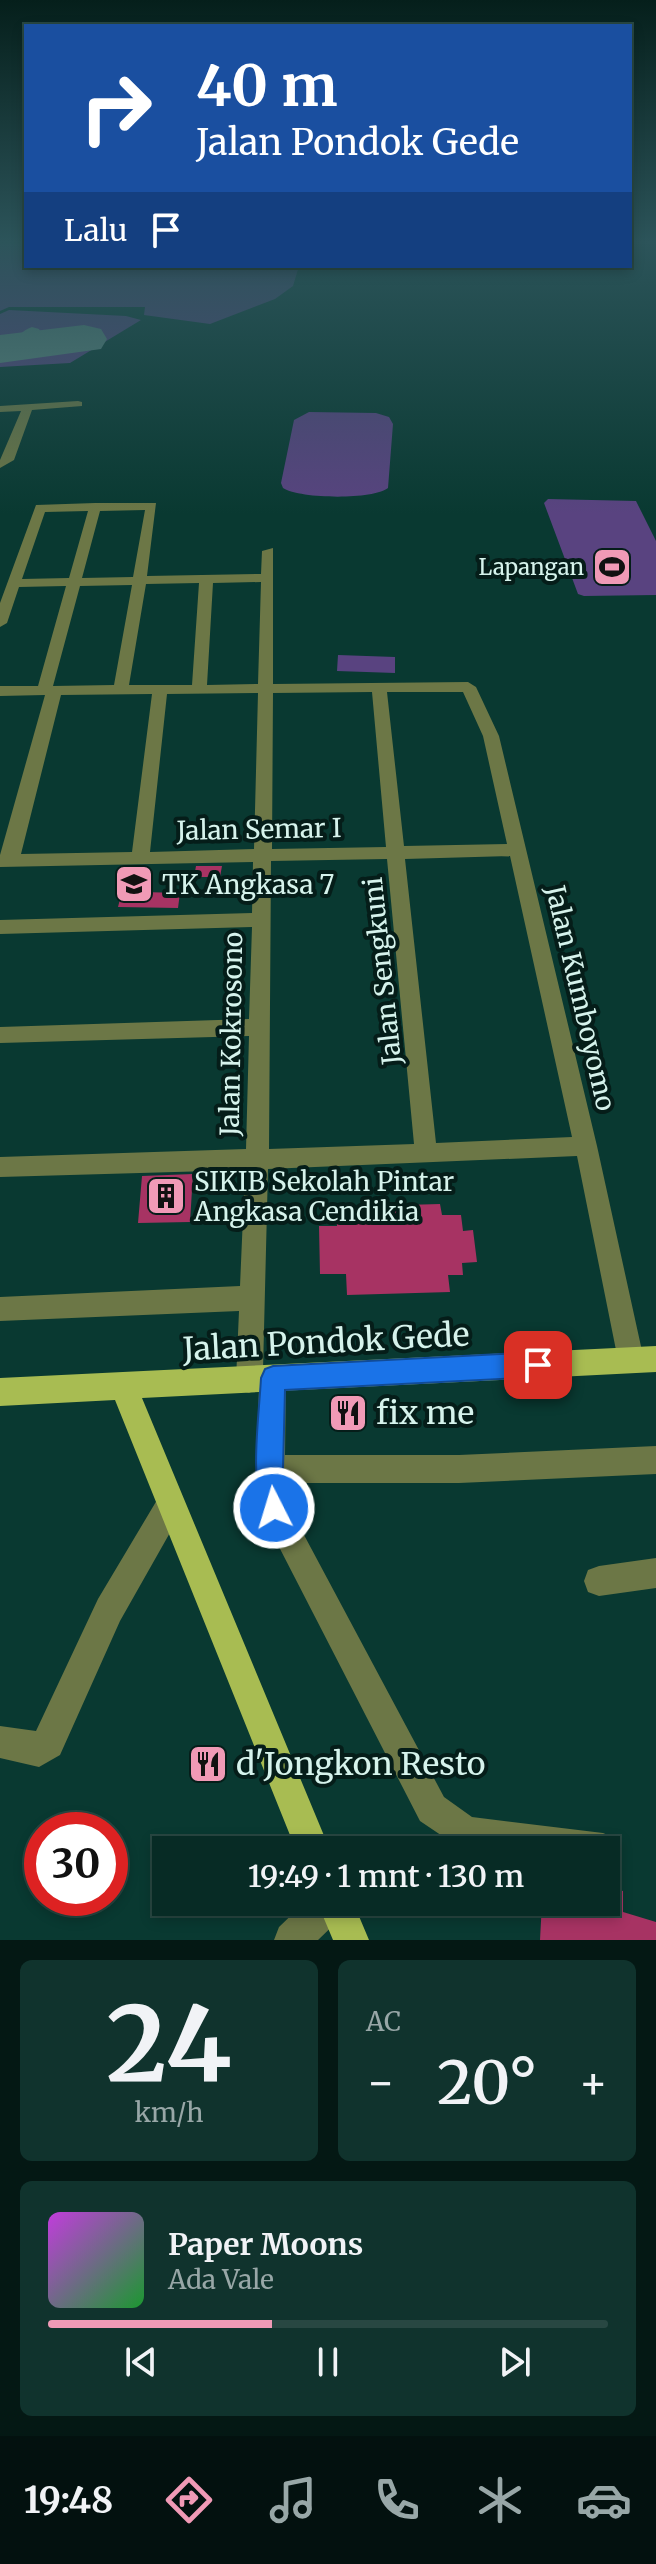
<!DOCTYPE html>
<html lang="id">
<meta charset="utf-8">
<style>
body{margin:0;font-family:Merriweather,serif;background:#10332d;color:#f1f3f6;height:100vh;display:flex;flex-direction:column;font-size:30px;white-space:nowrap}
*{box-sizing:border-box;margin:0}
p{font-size:26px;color:#98a7a7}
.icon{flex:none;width:44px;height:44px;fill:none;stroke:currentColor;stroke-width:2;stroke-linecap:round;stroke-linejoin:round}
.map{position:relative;height:1940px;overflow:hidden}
.details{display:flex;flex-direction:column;gap:20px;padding:20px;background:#041814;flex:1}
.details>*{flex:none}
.hud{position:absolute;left:24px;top:24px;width:608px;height:244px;border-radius:0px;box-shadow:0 4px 12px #0003,0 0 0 2px #284742;background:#1a4fa0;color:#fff;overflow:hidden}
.speed{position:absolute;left:24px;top:1812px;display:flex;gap:16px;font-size:40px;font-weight:700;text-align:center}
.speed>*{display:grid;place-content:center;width:104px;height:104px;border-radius:50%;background:#072b25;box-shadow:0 4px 12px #0003,0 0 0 2px #284742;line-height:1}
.speed .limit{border:12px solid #d22;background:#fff;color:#111}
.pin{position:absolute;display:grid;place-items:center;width:68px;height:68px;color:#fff;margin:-34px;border-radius:16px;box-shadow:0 4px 12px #0006}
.me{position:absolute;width:88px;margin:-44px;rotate:355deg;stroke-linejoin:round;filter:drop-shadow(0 0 6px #0008)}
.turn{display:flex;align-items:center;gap:28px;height:168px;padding:0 40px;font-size:36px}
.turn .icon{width:104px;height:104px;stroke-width:2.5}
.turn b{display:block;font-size:56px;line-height:68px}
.then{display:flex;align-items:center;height:76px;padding:0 40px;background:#0003;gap:16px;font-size:30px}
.big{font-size:60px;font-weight:600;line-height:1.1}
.details .card{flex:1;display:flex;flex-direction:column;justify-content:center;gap:12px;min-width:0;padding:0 28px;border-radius:12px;background:#10332d}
.details .dial{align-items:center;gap:0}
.dial b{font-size:104px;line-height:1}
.song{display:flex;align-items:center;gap:24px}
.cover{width:96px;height:96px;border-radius:12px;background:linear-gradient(135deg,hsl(290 70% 55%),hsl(130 70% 35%))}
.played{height:8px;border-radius:4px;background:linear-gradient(90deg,#f09ab6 40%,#284742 40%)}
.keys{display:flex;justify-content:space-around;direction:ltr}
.heat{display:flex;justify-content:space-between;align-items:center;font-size:44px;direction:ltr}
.details .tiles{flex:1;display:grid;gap:20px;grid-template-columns:1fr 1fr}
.card:last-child{grid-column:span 2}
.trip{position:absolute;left:152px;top:1836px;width:468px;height:80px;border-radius:0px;background:#072b25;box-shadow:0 4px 12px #0003,0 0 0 2px #284742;font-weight:600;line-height:80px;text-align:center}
.menu{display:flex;height:128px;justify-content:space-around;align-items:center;background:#03110f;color:#98a7a7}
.menu .icon{width:56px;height:56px}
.menu .active{color:#f09ab6}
.menu b{font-size:36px;color:#f1f3f6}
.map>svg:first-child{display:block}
.green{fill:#594380}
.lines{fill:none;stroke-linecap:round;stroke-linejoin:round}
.taxiway{fill:#618982;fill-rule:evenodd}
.runway{fill:#618982;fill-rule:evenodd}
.building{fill:#a73363}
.minor{fill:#6c7746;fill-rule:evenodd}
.major{fill:#a8bc52;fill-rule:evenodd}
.route{fill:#1a73e8;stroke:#114b97;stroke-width:2}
.labels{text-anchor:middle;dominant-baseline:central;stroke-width:8;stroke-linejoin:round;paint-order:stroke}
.far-poi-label{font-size:22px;fill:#d6f3ec;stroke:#051d19;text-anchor:end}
.street-label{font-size:26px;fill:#d6f3ec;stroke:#051d19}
.poi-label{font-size:26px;fill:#d6f3ec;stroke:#051d19;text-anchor:start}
.near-street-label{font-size:32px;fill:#d6f3ec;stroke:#051d19}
.near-poi-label{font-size:32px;fill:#d6f3ec;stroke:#051d19;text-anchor:start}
</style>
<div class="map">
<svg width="656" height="1940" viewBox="0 0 656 1940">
<rect width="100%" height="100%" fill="#093931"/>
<path class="green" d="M0,243H26V266H299L293,286L275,299L210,324L144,315L145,307H9L0,311Z
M9,310L126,316L141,320L70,363L0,367V314Z
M309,412L376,413L389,417L393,424L388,488C373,500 300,499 283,488L281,483L294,420Z
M548,499L636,501L656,541V595L584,596L578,594L544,503Z
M338,655L395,657V673L337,671Z"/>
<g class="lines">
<path class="taxiway" d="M32,327L39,329L41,333L27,351H13L10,347C16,339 22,330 32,327Z"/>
<path class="runway" d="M84,325L101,329L107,339L101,349L0,363V335Z"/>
</g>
<path class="building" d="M196,866H222L220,877H194Z
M126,875L146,876L143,892L180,893L178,908L118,907Z
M193,1174L190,1222L138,1223L142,1176Z
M440,1204L442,1215H461L463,1231L473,1230L477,1262L462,1263L463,1275H448L450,1292L347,1295L346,1274H320L319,1226H337L336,1207Z
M606,1887L623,1891V1912L656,1922V1940H540L542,1902H606Z"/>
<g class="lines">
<path class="minor" d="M78,401L82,402V406L32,410L14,460L0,468V460L21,411L0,412V406Z
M95,503H156L147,576L261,574L262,551L273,548V684L468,682L476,687L499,736L597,1146L644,1360L640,1369L631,1373L622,1369L618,1360L577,1156L268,1169L263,1370L273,1365L282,1369L286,1378L285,1455H459L656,1446V1474L459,1483H286L288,1505L444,1797L472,1817L603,1833L615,1838L620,1850L615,1862L606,1866V1850H463L420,1821L259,1508L256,1469L259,1388L249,1393L239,1390L236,1380L239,1311L0,1321V1297L240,1286L245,1170L0,1177V1157L246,1149L249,1036L0,1043V1027L249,1019L252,927L0,934V920L252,913L253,862L0,867V855L45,695L0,696V686H38L66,586L19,587L7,623L0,627V603L36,505ZM145,510L133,577L82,578L100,511ZM88,511L69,578L22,579L45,512ZM261,582L258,684L207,685L213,583ZM199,583L192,685H129L146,584ZM132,585L114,685L53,686L80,586ZM372,692L386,847L272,849L273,693ZM387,692H463L483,736L507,844L404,846ZM258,693L254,849L150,852L167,694ZM152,694L132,852L21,854L61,695ZM510,856L572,1137L436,1143L405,859ZM387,859L414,1144L269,1149L271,861Z
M170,1491L180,1495L184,1505L180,1515L120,1621L60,1755L39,1767L0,1758V1726L36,1731L98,1599L160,1495Z
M656,1558V1588L599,1596L588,1592L584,1581L588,1570L599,1566Z
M305,1902H349L344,1915L318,1940H274L279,1927Z"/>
<path class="major" d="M656,1346V1372L142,1398L330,1850H296L115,1400L0,1406V1378Z
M317,1902H353L369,1940H333Z"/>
</g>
<linearGradient id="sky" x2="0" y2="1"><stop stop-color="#051f1b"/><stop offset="0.47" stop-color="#2c545a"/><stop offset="1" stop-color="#2c545a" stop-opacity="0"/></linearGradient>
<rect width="656" height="514" fill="url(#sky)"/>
<path class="route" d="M538,1352L546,1356L550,1365L546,1373L538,1377L285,1390L283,1469L287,1508L283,1517L274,1521L265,1517C249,1480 259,1418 261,1378L265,1369L273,1366Z"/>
<defs>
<g id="stadium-square" transform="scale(2)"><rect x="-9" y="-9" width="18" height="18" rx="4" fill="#f09ab6" stroke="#051d19"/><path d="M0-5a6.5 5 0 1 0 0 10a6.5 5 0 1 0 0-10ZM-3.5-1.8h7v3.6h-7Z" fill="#111"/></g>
<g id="school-square" transform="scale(2)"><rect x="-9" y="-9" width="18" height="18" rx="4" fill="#f09ab6" stroke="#051d19"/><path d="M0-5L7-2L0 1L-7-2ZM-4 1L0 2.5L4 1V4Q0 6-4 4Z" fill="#111"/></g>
<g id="building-square" transform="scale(2)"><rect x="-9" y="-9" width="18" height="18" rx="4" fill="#f09ab6" stroke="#051d19"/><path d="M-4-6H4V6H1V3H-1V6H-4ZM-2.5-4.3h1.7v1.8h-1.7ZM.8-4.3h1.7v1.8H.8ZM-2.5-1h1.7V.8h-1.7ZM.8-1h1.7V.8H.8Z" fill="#111"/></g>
<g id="restaurant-square" transform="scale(2)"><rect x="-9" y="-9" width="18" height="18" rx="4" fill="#f09ab6" stroke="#051d19"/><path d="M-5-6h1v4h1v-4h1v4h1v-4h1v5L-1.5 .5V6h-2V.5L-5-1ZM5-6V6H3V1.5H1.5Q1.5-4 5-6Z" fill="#111"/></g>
</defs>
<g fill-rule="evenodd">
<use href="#stadium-square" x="612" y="567"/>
<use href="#school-square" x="134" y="884"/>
<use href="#building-square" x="166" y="1196"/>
<use href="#restaurant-square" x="348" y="1413"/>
<use href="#restaurant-square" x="208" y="1764"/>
</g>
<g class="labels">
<g class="far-poi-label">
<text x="584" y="567">Lapangan</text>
</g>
<g class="street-label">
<text transform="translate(259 829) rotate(-1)">Jalan Semar I</text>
<text transform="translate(382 971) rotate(-96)">Jalan Sengkuni</text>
<text transform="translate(581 998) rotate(77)">Jalan Kumboyomo</text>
<text transform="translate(231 1034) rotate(-89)">Jalan Kokrosono</text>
</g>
<g class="poi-label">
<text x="162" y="884">TK Angkasa 7</text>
<text x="194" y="1181">SIKIB Sekolah Pintar<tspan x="194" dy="30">Angkasa Cendikia</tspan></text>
</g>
<g class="near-street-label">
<text transform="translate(326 1342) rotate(-3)">Jalan Pondok Gede</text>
</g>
<g class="near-poi-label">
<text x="376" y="1413">fix me</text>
<text x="236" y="1764">d'Jongkon Resto</text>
</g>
</g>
</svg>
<div class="speed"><div class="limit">30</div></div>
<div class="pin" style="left:538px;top:1365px;background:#d93025"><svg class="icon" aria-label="arrive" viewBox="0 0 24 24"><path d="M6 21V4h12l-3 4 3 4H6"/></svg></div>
<svg class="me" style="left:274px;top:1508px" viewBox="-20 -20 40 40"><circle r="17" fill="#1a73e8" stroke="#fff" stroke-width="3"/><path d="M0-11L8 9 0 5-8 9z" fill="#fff"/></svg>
<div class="trip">19:49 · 1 mnt · 130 m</div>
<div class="hud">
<div class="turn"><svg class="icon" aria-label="right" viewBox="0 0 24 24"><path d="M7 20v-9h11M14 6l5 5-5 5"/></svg><div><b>40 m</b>Jalan Pondok Gede</div></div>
<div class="then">Lalu<svg class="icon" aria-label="arrive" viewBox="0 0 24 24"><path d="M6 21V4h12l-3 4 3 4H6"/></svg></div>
</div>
</div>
<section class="details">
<div class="tiles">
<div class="card dial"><b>24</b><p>km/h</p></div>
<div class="card"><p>AC</p>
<div class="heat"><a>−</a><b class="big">20°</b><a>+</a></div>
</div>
<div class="card">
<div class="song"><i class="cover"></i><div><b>Paper Moons</b><p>Ada Vale</p></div></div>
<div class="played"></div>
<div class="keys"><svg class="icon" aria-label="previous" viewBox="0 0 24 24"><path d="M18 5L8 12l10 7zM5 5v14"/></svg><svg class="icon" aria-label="pause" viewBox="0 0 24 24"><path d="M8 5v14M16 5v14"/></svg><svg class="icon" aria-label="next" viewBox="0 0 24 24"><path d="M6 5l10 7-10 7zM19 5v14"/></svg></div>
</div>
</div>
</section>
<nav class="menu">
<b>19:48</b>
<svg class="icon active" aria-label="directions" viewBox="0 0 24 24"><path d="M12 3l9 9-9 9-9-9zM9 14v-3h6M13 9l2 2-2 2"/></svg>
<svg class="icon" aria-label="music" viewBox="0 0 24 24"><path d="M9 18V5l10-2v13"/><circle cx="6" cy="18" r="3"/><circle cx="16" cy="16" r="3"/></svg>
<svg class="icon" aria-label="phone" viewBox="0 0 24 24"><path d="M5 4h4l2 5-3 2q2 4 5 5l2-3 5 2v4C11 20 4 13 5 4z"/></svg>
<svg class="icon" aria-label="climate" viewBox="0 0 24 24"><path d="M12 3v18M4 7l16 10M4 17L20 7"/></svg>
<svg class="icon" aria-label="car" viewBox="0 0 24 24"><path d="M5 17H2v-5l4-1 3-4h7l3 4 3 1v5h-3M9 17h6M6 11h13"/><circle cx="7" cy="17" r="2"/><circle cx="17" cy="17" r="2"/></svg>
</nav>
